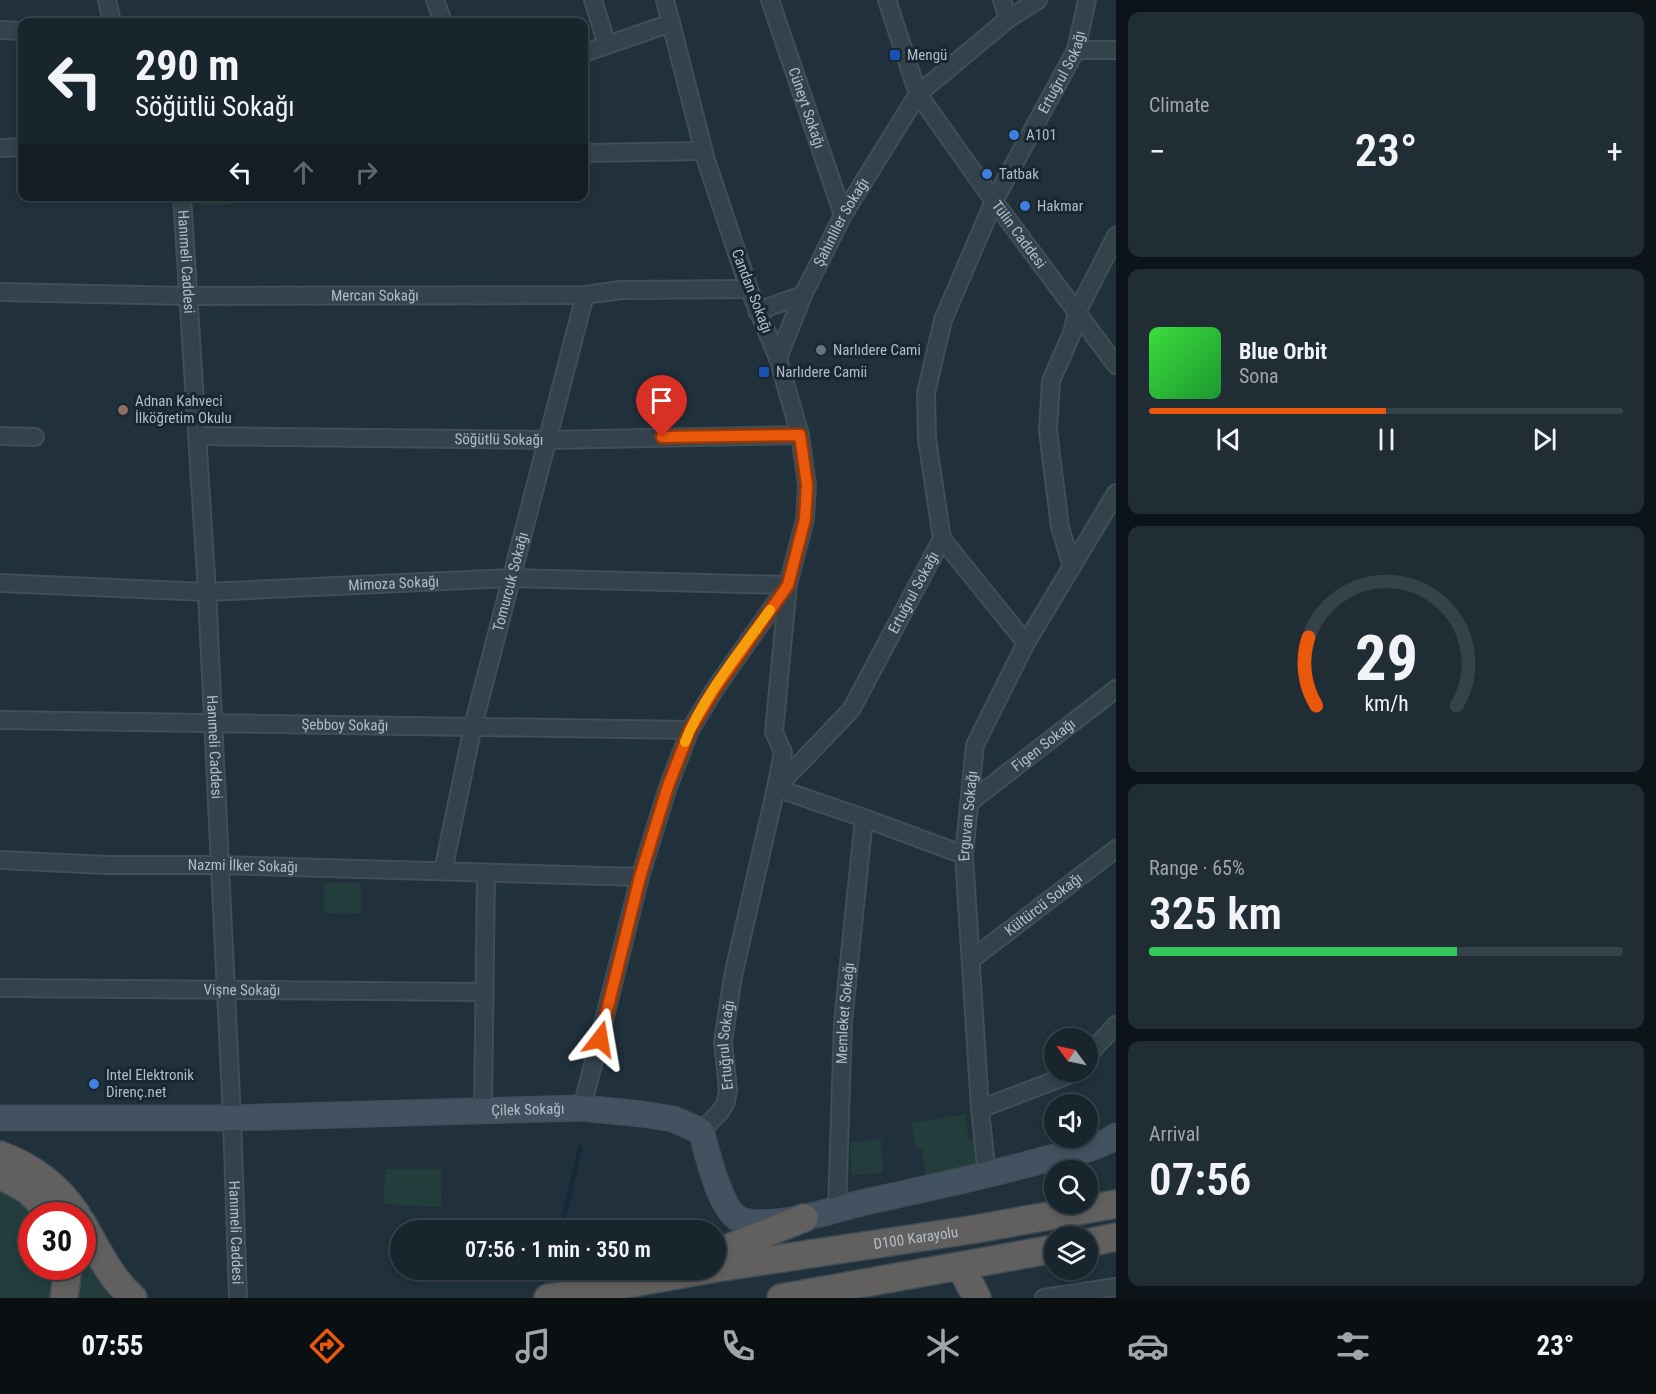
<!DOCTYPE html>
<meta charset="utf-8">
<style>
body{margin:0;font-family:"Roboto Condensed",sans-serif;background:#212d35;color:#f1f3f6;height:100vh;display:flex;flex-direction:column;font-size:22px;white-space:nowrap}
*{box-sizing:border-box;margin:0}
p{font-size:20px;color:#9fa5aa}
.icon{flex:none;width:33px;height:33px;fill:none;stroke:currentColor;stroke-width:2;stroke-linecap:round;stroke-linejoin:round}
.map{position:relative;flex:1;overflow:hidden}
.panel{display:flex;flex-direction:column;gap:12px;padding:12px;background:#0d1419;width:540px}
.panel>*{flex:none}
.top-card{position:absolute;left:18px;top:18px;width:570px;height:183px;border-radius:12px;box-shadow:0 3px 9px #0003,0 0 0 2px #364249;background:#18252d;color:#f1f3f6;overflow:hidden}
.needle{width:39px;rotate:303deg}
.tools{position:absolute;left:1044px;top:1028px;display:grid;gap:12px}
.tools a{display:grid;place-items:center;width:54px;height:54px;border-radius:50%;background:#18252d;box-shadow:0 3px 9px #0003,0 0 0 2px #364249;font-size:30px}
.speed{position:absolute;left:18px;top:1202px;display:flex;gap:12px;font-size:30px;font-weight:700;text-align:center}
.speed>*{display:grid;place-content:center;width:78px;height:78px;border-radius:50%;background:#18252d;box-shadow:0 3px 9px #0003,0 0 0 2px #364249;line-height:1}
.speed .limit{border:9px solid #d22;background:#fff;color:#111}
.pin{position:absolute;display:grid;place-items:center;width:51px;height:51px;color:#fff;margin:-62px -26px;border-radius:50% 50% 50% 0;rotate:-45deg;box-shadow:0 0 6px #0007}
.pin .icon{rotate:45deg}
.me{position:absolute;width:66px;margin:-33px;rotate:14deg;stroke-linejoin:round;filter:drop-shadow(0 0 4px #0008)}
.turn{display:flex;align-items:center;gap:21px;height:126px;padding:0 18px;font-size:27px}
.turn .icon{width:78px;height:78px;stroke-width:2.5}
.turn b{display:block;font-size:42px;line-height:51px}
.lanes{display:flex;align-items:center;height:57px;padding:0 18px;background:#0003;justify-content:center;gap:30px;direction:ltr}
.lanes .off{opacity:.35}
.big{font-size:45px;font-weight:600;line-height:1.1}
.panel .card{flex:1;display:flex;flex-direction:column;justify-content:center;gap:9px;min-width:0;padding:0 21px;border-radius:12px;background:#212d35}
.panel .dial{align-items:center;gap:0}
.dial svg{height:156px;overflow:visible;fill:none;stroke:#364249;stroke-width:7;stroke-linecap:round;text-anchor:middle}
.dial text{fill:#f1f3f6;stroke:none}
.song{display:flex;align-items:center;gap:18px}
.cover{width:72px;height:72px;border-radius:9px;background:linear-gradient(135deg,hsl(120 70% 55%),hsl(130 70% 35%))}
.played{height:6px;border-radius:3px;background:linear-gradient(90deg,#ea580c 50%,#364249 50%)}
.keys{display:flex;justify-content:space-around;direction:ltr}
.heat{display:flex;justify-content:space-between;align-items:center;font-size:33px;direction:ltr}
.charge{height:9px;border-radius:4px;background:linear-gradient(90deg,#34c759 65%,#364249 0)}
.trip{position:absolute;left:390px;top:1220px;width:336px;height:60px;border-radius:30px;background:#18252d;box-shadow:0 3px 9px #0003,0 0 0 2px #364249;font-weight:600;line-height:60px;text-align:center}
.tabs{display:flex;height:96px;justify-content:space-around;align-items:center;background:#0a0f12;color:#9fa5aa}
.tabs .icon{width:42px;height:42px}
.tabs .selected{color:#ea580c}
.tabs b{font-size:27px;color:#f1f3f6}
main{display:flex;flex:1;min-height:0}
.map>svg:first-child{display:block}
.green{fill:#223d3c}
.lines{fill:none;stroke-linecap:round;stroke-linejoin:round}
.stream{stroke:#132a3a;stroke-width:4.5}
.minor-casing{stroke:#404e58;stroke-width:20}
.secondary-casing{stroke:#404e58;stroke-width:27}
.trunk-casing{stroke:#3f4d57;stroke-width:30}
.minor{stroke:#34424c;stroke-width:16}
.secondary{stroke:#425260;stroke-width:24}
.trunk{stroke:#62605e;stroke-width:27}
.route-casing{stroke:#983908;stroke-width:15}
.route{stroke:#ea580c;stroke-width:10}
.slow{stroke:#f59e0b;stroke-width:10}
.transit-dot{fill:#1a4fb4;stroke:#1a2731;stroke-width:2}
.shop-dot{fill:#3f7fe0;stroke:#1a2731;stroke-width:2}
.worship-dot{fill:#6b7280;stroke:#1a2731;stroke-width:2}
.education-dot{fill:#8d6e63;stroke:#1a2731;stroke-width:2}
.labels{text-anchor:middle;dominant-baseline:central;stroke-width:6;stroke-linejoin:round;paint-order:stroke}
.poi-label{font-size:15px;fill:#afbdc8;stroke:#1a2731;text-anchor:start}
.street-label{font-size:15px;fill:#afbdc8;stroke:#1a2731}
</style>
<main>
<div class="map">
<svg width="1116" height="1298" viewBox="0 0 1116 1298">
<rect width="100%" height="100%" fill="#20313c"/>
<path class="green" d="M197,197H238V204L198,206Z
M324,883H361V914L324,913Z
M966,1114L968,1139H975L978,1168L926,1176L922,1149H916L911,1123Z
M881,1139L883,1173L852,1175L850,1143Z
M385,1169H442L441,1207L384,1204Z
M0,1189L19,1201L34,1215H32V1266H54L51,1298H0Z
M83,1255L95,1277L110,1298H73L78,1266H82Z"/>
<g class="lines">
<path class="stream" d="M561,1230L580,1148"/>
<g class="minor-casing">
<g id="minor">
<path d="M107,0L112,22"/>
<path d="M435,0L443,22"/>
<path d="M593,0L607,45"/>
<path id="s1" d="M770,0L843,215"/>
<path id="s2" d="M887,0L918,94L994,201L1116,365"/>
<path d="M1002,0L1008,19"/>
<path d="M0,30L22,31"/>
<path d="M1076,50H1116"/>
<path d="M584,53L671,23"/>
<path d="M0,148L22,147"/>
<path d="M584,153L703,151"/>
<path id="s3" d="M182,196L207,592L232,1118L238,1298"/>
<path id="s4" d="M0,292L188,296L585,295L621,290L749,289"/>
<path d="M757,311L803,295"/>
<path id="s5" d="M778,358L803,295L843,215L918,94L1008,19L1038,0"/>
<path d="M0,436L35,437"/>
<path id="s6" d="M199,436L548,440L800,435"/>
<path d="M942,539L1026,643"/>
<path d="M1072,567L1060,527L1048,431L1051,381L1072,333L1077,312L1116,236"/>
<path id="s7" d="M0,583L207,592L512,578L788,585L774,732L783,752L776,788L864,818L964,855"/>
<path id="s8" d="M0,720L690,730"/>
<path id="s9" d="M970,802L1116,689"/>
<path id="s10" d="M0,860L107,865H220L640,877"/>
<path id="s11" d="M443,871L473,726L585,295"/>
<path id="s12" d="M972,959L1116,849"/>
<path id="s13" d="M0,988L484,992"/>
<path d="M1088,1055L1116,1025"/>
<path d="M582,1108L640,877L668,787L690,730L715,689L788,585L805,519L807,485L800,435L778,358L749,289L706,160L665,0"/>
<path d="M980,1109L1069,1075L1072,1071"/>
<path d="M483,1112L486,873"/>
<path id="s14" d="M701,1131L720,1112L726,1102L728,1090L723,1042L733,976L776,788L851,710L942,539L927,439L926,393L943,320L994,201L1076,50L1087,0"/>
<path id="s15" d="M987,1175L980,1109L964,855L975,745L1026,643L1116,493"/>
<path id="s16" d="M837,1209L843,1022L864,818"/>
<path d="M1044,1298L1116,1287"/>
</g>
</g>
<g class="secondary-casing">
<g id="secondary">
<path id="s17" d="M0,1118H232L582,1108L642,1114L673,1119L701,1131C708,1153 719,1211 741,1220C751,1224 766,1223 777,1222C809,1219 839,1208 870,1201C928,1188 986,1176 1043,1160C1067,1154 1095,1150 1116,1136"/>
</g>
</g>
<g class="trunk-casing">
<g id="trunk">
<path d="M0,1155C32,1167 58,1186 77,1215"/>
<path d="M0,1175L28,1190L52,1215"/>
<path d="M82,1223C97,1249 110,1278 133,1298"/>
<path d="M1088,1243L1116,1237"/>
<path d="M716,1253L804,1218"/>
<path d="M961,1267L977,1298"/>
<path id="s18" d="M716,1268L970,1230L1116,1204"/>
<path d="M64,1298L68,1266"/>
<path d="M548,1298L711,1269"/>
<path d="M781,1298L1054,1249"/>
</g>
</g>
<use href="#minor" class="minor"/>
<use href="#secondary" class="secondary"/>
<use href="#trunk" class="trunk"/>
</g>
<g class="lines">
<g class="route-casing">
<path id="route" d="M600,1039L640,877L668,786L690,730L715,689L788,585L805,519L807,485L800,435L662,437"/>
</g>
<use href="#route" class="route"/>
<path class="slow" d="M685,742C702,698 742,649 770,610"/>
</g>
<g class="transit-dot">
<rect x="889" y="49" width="12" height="12" rx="3"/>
<rect x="758" y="366" width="12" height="12" rx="3"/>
</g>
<g class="shop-dot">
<circle cx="1014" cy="135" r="6"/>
<circle cx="987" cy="174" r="6"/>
<circle cx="1025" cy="206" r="6"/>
<circle cx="94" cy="1084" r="6"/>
</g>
<circle class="worship-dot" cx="821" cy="350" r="6"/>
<circle class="education-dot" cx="123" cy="410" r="6"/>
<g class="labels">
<g class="poi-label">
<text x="907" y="55">Mengü</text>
<text x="1026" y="135">A101</text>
<text x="999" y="174">Tatbak</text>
<text x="1037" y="206">Hakmar</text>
<text x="833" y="350">Narlıdere Cami</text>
<text x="776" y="372">Narlıdere Camii</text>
<text x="135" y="401">Adnan Kahveci<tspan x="135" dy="17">İlköğretim Okulu</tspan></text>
<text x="106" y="1075">Intel Elektronik<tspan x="106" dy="17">Direnç.net</tspan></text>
</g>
<g class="street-label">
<text stroke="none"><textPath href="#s14" startOffset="1158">Ertuğrul Sokağı</textPath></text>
<text stroke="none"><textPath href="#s1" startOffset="114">Cüneyt Sokağı</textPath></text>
<text stroke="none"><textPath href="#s5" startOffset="150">Şahinliler Sokağı</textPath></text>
<text stroke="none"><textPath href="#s2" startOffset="272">Tülin Caddesi</textPath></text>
<text stroke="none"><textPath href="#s3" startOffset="66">Hanımeli Caddesi</textPath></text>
<text transform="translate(752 291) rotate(69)">Candan Sokağı</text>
<text stroke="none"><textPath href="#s4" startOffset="375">Mercan Sokağı</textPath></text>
<text stroke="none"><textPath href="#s6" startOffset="300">Söğütlü Sokağı</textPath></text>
<text stroke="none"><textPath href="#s11" startOffset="297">Tomurcuk Sokağı</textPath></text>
<text stroke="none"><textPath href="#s7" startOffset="394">Mimoza Sokağı</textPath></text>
<text stroke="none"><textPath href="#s14" startOffset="600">Ertuğrul Sokağı</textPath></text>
<text stroke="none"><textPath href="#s8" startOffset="345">Şebboy Sokağı</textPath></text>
<text stroke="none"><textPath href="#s9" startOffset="93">Figen Sokağı</textPath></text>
<text stroke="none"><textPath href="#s3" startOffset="552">Hanımeli Caddesi</textPath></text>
<text stroke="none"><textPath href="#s15" startOffset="360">Erguvan Sokağı</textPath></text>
<text stroke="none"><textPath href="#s10" startOffset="243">Nazmi İlker Sokağı</textPath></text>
<text stroke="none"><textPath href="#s12" startOffset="90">Kültürcü Sokağı</textPath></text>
<text stroke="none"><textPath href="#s13" startOffset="242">Vişne Sokağı</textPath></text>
<text stroke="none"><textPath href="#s16" startOffset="196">Memleket Sokağı</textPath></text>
<text stroke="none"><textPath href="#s14" startOffset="96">Ertuğrul Sokağı</textPath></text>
<text stroke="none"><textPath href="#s17" startOffset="528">Çilek Sokağı</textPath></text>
<text stroke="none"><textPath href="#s3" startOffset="1038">Hanımeli Caddesi</textPath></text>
<text stroke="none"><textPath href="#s18" startOffset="202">D100 Karayolu</textPath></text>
</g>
</g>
</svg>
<div class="tools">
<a><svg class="needle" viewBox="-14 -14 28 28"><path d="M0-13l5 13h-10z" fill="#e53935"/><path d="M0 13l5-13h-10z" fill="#9fa5aa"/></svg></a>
<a><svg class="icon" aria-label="sound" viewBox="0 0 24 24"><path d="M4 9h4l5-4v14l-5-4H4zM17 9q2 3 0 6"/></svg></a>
<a><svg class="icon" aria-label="search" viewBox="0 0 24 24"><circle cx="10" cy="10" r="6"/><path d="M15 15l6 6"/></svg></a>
<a><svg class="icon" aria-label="layers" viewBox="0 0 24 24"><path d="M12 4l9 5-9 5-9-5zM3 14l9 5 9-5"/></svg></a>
</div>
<div class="speed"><div class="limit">30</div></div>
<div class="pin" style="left:662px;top:437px;background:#d93025"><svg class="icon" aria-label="arrive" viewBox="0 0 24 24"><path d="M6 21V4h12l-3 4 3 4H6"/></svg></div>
<svg class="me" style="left:600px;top:1039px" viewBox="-20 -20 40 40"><path d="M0-17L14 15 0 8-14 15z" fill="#ea580c" stroke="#fff" stroke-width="4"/></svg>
<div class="trip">07:56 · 1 min · 350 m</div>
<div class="top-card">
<div class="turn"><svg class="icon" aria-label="left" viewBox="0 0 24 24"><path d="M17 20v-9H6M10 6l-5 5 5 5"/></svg><div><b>290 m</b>Söğütlü Sokağı</div></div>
<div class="lanes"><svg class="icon" aria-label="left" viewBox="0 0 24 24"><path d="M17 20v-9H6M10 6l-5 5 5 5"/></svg><svg class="icon off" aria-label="ahead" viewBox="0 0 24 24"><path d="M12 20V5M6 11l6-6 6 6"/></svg><svg class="icon off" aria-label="right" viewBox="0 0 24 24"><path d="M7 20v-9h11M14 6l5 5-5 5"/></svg></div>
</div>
</div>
<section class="panel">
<div class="card"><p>Climate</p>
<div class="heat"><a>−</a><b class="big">23°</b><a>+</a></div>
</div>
<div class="card">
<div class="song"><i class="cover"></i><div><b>Blue Orbit</b><p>Sona</p></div></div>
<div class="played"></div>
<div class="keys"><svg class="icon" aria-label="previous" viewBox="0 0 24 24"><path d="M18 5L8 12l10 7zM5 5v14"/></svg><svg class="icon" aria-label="pause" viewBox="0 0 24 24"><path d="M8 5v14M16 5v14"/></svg><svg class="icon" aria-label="next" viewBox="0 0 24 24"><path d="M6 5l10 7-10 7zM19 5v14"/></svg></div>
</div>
<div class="card dial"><svg viewBox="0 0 100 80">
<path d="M14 69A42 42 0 1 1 86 69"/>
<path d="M14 69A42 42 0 0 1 10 34" stroke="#ea580c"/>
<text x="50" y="56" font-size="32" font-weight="700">29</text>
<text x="50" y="72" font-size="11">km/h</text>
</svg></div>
<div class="card"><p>Range · 65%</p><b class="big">325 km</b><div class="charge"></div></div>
<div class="card"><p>Arrival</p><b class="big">07:56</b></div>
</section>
</main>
<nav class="tabs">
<b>07:55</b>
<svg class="icon selected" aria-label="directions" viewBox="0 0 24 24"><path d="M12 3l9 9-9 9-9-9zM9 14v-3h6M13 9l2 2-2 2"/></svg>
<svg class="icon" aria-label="music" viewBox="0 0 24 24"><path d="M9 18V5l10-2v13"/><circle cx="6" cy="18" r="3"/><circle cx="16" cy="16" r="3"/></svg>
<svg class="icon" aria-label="phone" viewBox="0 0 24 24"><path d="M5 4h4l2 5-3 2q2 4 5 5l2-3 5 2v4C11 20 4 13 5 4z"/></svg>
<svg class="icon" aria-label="climate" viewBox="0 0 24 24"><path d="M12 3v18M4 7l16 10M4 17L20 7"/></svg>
<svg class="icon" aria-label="car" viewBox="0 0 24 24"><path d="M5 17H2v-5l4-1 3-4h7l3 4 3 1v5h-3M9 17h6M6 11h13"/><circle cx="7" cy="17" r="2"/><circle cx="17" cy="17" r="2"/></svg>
<svg class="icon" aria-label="filters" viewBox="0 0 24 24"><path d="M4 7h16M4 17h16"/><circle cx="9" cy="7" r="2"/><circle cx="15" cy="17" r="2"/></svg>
<b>23°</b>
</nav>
